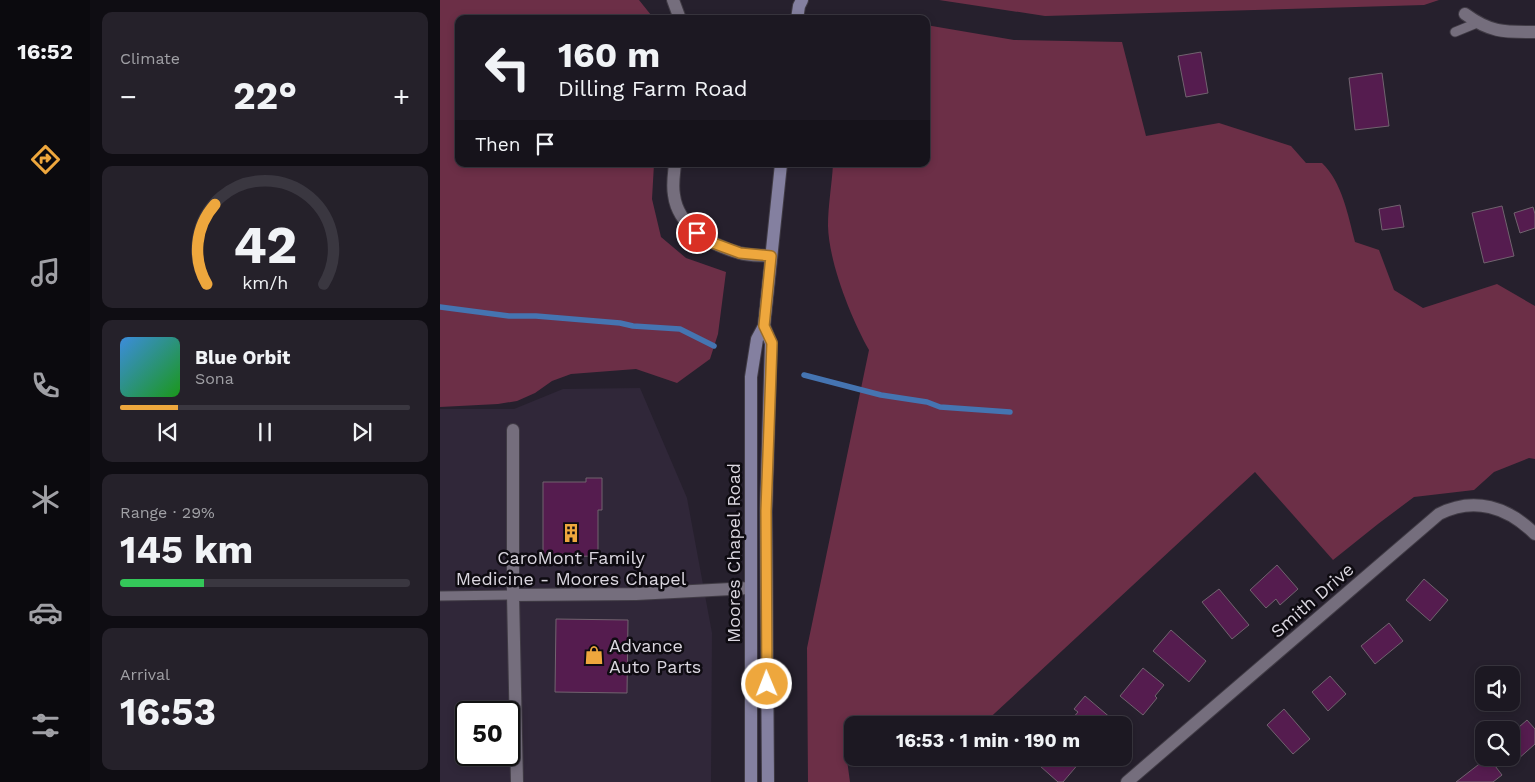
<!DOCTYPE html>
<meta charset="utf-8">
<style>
body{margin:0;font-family:"Work Sans",sans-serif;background:#25212a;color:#f1f3f6;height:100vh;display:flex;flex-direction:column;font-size:19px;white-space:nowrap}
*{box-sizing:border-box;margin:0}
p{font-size:16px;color:#a0a0a5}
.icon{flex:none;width:28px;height:28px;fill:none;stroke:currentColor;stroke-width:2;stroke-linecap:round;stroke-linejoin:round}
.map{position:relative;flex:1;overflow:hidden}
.drawer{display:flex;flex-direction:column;gap:12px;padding:12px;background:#0f0d13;width:350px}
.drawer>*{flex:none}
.guide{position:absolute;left:15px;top:15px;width:475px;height:152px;border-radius:10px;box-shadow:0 2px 8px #0003,0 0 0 1px #3a3740;background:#1c1822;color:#f1f3f6;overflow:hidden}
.tools{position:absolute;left:1035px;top:666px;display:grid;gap:10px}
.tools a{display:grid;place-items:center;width:45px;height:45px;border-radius:10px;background:#1c1822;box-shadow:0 2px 8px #0003,0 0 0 1px #3a3740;font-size:25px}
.speed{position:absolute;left:15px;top:701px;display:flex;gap:10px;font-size:25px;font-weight:700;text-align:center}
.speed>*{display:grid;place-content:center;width:65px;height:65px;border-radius:50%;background:#1c1822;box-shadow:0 2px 8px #0003,0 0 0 1px #3a3740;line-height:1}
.speed .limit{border:2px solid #111;border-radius:8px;background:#fff;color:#111}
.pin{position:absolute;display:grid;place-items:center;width:42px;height:42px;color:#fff;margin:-21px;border:2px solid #fff;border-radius:50%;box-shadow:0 1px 5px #0007}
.me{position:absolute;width:55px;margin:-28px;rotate:359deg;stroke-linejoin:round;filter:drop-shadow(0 0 4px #0008)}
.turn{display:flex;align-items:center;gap:18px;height:105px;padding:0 20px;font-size:22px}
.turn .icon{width:65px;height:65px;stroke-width:2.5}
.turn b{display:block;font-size:35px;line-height:42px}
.then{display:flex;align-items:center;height:48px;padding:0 20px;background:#0003;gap:10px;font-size:19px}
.big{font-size:38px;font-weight:700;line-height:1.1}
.drawer .card{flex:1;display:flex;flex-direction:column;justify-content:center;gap:8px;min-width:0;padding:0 18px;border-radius:10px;background:#25212a}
.drawer .dial{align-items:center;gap:0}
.dial svg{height:130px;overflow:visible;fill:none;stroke:#3a3740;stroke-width:7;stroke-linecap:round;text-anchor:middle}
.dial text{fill:#f1f3f6;stroke:none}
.song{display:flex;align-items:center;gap:15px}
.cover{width:60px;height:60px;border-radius:8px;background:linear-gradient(135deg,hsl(210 70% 55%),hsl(120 70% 35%))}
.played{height:5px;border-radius:2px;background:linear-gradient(90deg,#eea73d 20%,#3a3740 20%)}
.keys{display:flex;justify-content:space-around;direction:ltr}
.heat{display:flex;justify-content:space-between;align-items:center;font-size:28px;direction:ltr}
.charge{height:8px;border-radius:4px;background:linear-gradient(90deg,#34c759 29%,#3a3740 0)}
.trip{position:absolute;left:404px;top:716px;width:288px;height:50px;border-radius:10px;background:#1c1822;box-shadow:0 2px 8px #0003,0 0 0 1px #3a3740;font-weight:700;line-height:50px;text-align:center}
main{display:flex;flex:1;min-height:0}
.menu{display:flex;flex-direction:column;width:90px;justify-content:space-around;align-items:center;background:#0b0a0e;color:#a0a0a5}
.menu .icon{width:35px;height:35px}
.menu .current{color:#eea73d}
.menu b{font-size:22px;color:#f1f3f6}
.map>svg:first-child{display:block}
.built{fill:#302739;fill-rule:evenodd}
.green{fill:#6c2f47}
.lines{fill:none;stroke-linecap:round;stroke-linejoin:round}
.stream{stroke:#4574b1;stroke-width:5.5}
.building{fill:#551c4f;stroke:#71636f}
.lane-casing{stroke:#403b45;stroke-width:11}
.street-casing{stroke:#403b45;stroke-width:14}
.secondary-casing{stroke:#403b45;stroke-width:14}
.lane{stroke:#756e7d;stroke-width:9}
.street{stroke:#756e7d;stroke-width:12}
.secondary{stroke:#8480a0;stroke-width:12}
.route-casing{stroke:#9b6d28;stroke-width:12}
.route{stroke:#eea73d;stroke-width:9}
.labels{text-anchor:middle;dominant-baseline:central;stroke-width:5;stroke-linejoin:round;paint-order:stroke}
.street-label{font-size:18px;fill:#dad6df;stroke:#0e0b11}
.poi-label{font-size:18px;fill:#dad6df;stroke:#0e0b11}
</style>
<main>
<nav class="menu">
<b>16:52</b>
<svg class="icon current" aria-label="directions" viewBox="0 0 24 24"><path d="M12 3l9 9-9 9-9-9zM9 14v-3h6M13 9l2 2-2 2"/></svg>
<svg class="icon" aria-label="music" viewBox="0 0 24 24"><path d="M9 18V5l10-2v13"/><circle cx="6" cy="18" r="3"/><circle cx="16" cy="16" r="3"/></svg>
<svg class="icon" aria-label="phone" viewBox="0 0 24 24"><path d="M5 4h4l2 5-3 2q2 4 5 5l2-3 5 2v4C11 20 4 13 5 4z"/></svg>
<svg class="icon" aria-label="climate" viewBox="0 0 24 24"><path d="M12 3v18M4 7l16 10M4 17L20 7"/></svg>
<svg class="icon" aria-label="car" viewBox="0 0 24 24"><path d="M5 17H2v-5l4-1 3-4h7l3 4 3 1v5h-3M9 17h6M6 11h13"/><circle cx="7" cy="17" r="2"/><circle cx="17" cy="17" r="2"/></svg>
<svg class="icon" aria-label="filters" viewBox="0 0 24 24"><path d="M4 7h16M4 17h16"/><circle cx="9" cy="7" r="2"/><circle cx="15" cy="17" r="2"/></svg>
</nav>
<section class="drawer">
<div class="card"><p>Climate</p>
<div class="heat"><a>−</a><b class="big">22°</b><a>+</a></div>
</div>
<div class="card dial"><svg viewBox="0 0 100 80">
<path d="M14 69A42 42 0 1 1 86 69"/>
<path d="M14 69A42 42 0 0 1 19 20" stroke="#eea73d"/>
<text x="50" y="56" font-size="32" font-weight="700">42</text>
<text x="50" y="72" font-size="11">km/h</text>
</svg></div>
<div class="card">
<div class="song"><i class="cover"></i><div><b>Blue Orbit</b><p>Sona</p></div></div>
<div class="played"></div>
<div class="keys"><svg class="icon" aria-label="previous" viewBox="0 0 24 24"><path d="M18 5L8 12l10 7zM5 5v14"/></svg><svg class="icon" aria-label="pause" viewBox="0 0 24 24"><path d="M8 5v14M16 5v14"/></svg><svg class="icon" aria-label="next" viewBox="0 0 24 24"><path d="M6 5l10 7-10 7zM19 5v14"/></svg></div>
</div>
<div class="card"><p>Range · 29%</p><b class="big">145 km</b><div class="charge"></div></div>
<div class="card"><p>Arrival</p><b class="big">16:53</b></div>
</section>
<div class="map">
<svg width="1095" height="782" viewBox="0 0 1095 782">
<rect width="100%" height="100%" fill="#26202d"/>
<path class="built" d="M200,388L247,498L272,633L271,782H0V409H74L123,389ZM26,712H69V755H26Z"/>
<path class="green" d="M0,0H199L211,15L212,19H19V164H214L212,199L221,237L246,258L286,272L278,334L270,359L237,383L196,369L131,374L112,381L95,393L77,401L58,404L0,407Z
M499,0H999L984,5L605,16Z
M486,25L574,40L682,42L706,136L779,123L851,146L866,163H882C902,182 908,215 915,242L939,250L954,290L983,308L1057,284L1095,306V459L1089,458L1054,472L1034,490L974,497L938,524L893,560L815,472L542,725H412V757L407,760L410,782H368L367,648L429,350C411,318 389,263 388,226C388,205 392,184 393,164H486Z"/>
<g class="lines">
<path class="stream" d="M0,307L69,316H96L180,323L193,326L240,329L274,346
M364,375L441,395L487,402L500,407L570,412"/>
</g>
<path class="building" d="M761,52L768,93L746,97L738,56Z
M942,73L949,126L915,130L909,78Z
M960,205L964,227L942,230L939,209Z
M1062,206L1074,256L1044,263L1032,213Z
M1093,207L1095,214V228L1080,233L1074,213Z
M146,478H162V510H158V556L103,557V482H146Z
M837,565L858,589L840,605L836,599L826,608L810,590Z
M984,579L1008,600L990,621L966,600Z
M779,589L809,625L792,639L762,602Z
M116,619L188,620L187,693L115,692Z
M949,623L963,641L935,664L921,646Z
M731,630L766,661L749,682L713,651Z
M703,668L724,685L715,696L717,698L703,715L680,696Z
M890,676L906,694L888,711L872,692Z
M645,696L679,725H640L632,719L638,712L634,709Z
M844,709L870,739L853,754L827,725Z
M1087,720L1095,729V744L1077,760L1071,753V734Z
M591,758H635L640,762L623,782H618Z
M1047,758H1049L1062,775L1053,782H1016Z"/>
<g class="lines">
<g class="lane-casing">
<path id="lane" d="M1015,32L1037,23
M0,596L73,595"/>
</g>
<g class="street-casing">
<path id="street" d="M233,0L240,19
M1025,14C1051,33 1065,32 1095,32
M235,164C234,174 232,185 234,195C238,227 271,245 300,253C309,256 321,255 331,256
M73,430V595L77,782
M73,595L196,594L310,588
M687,782L999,514C1034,496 1068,507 1095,534"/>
</g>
<g class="secondary-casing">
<path id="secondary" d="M357,19L359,6L362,0
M324,326L331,343L326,511L328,782
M311,782V377L317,339L324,326L341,164"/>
</g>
<use href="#lane" class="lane"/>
<use href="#street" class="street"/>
<use href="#secondary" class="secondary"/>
</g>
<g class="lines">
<g class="route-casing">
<path id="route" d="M257,233L273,243L300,253L331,256L324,326L332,343L326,511L327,684"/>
</g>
<use href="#route" class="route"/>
</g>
<defs>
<g id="building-bare" transform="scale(1.5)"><path d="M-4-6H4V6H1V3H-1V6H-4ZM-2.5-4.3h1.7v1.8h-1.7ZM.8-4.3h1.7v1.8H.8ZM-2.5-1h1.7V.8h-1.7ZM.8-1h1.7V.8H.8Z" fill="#eea73d" stroke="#0e0b11" stroke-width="2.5" paint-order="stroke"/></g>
<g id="shop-bare" transform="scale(1.5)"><path d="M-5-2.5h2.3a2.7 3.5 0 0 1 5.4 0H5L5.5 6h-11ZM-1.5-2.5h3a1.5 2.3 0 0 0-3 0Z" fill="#eea73d" stroke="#0e0b11" stroke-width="2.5" paint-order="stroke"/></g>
</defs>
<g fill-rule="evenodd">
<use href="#building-bare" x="131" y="533"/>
<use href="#shop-bare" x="154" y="655"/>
</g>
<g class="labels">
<g class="street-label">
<text transform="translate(293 553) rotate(-90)">Moores Chapel Road</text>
<text transform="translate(872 600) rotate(-41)">Smith Drive</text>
</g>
<g class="poi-label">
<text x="131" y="557">CaroMont Family<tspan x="131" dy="21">Medicine - Moores Chapel</tspan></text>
<text x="169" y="645" text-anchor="start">Advance<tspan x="169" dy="21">Auto Parts</tspan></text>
</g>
</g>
</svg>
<div class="tools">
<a><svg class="icon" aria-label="sound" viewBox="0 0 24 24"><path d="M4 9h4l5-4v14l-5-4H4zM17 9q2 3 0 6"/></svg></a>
<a><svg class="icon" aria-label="search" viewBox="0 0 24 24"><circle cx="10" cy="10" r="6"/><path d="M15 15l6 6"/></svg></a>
</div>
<div class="speed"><div class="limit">50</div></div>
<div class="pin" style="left:257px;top:233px;background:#d93025"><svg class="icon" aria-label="arrive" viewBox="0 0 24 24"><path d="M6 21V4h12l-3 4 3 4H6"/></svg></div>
<svg class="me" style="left:327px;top:684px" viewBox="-20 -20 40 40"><circle r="17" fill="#eea73d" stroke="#fff" stroke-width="3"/><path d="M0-11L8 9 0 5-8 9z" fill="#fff"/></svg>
<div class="trip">16:53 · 1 min · 190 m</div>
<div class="guide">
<div class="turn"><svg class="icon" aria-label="left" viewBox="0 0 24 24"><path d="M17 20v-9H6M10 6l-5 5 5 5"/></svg><div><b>160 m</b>Dilling Farm Road</div></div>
<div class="then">Then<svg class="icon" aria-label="arrive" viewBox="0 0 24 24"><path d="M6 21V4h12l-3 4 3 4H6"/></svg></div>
</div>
</div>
</main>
